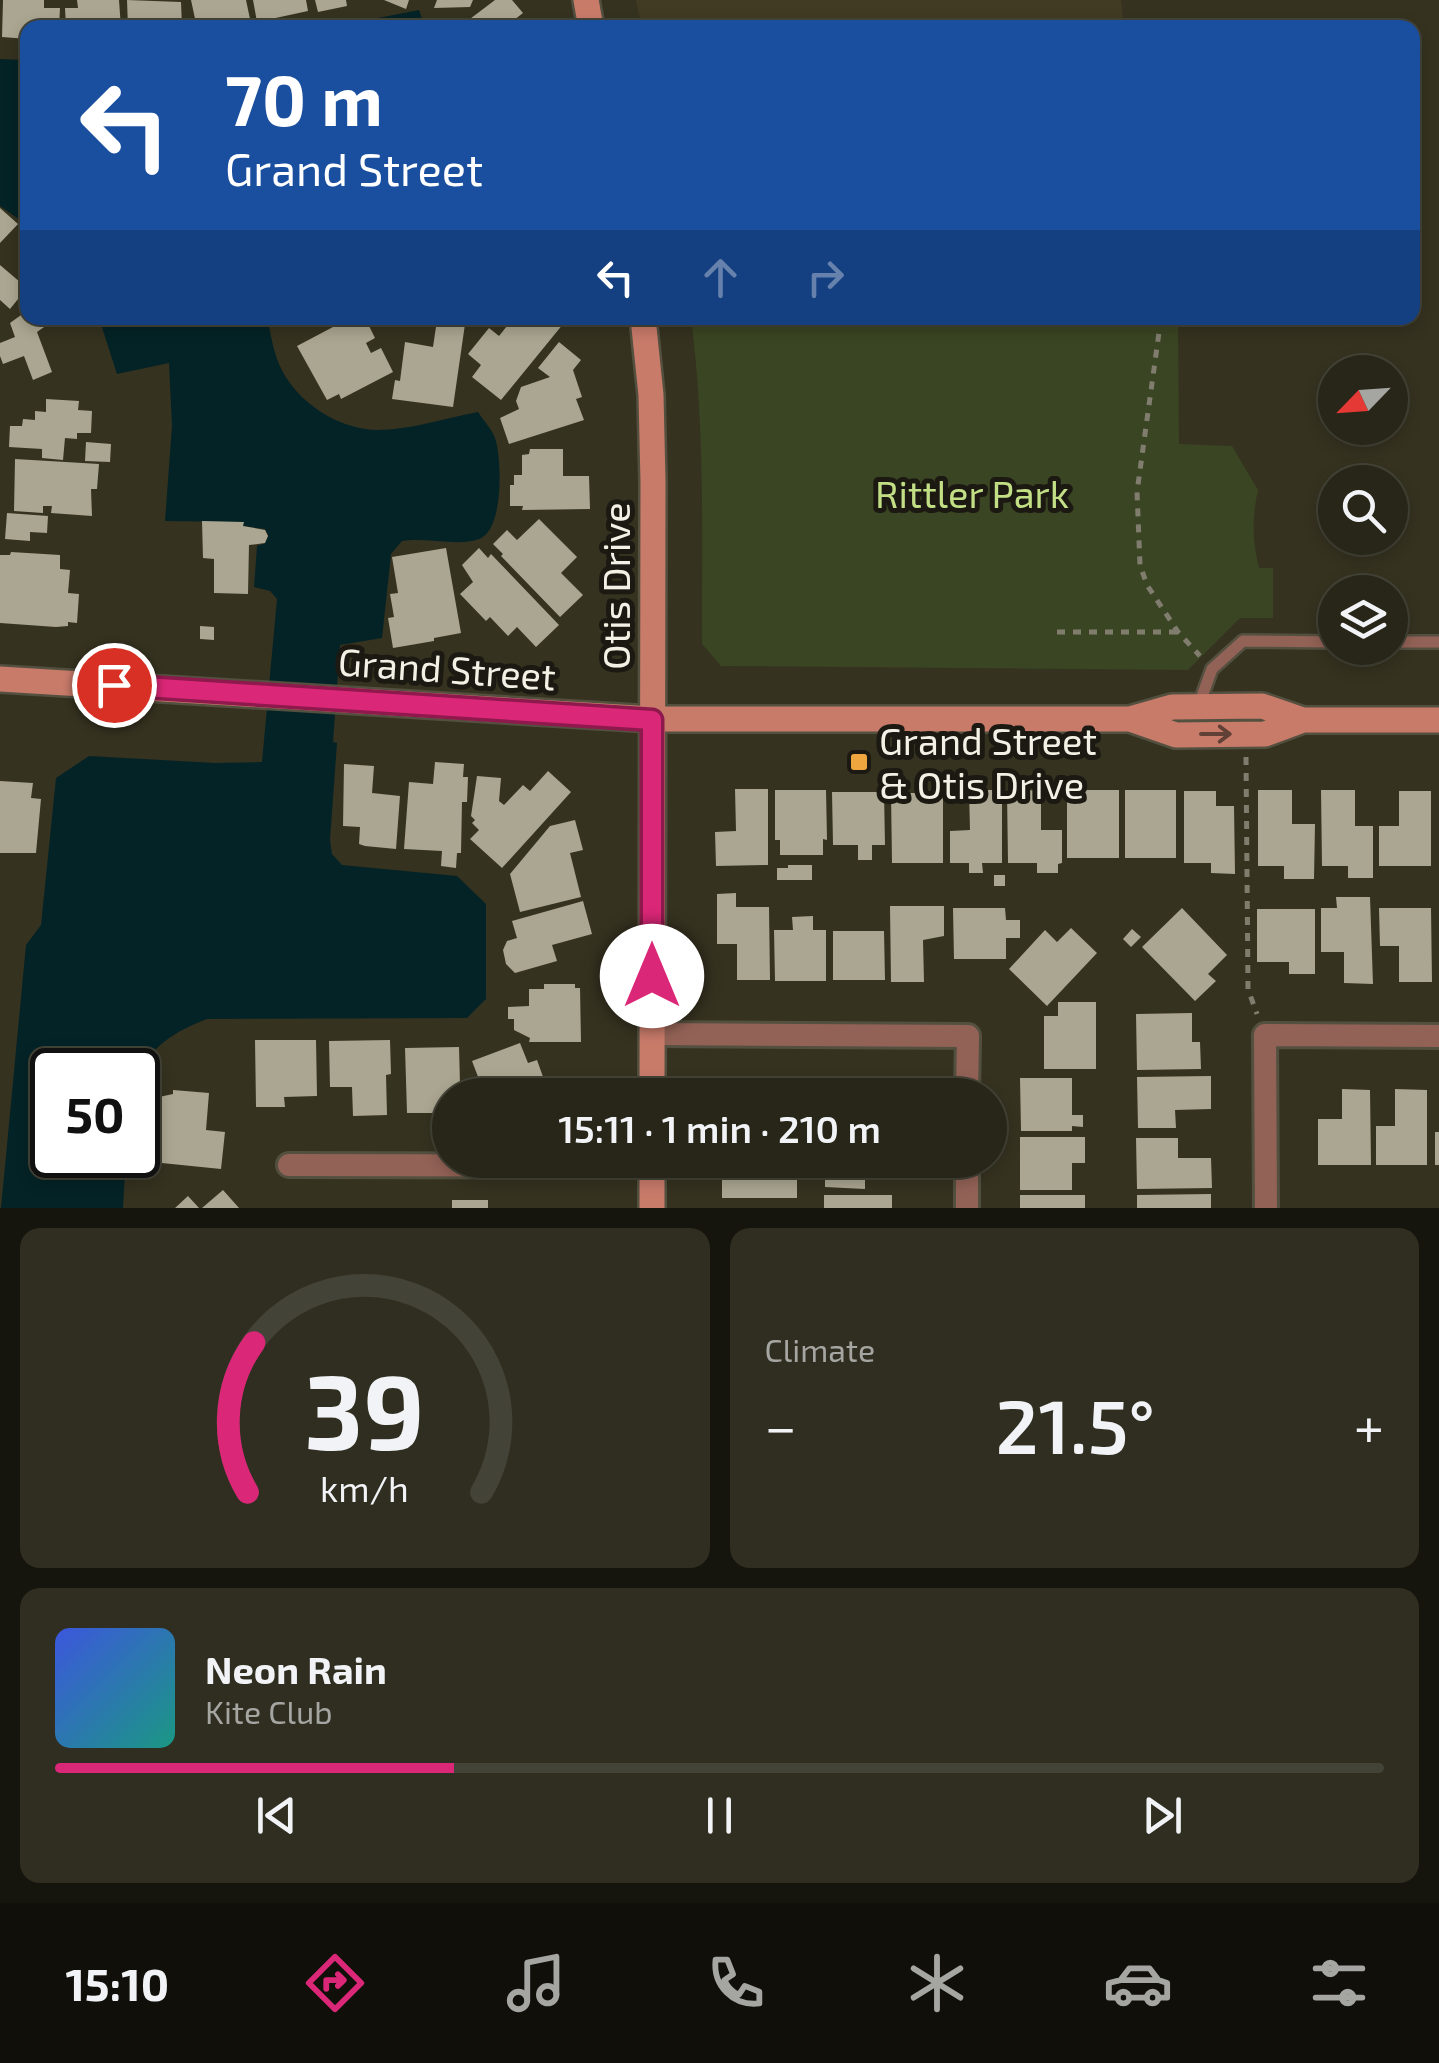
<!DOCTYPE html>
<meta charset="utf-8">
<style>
body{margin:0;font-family:"Exo 2",sans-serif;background:#302e21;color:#f1f3f6;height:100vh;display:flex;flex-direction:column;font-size:38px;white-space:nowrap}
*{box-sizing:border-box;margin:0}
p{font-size:32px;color:#a5a5a2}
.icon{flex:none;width:55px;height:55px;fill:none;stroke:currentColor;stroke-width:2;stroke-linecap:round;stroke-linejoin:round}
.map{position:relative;height:1208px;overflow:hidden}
.drawer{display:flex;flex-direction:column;gap:20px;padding:20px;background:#16150d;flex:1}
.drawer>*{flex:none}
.guide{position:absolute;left:20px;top:20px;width:1400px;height:305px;border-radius:20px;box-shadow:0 5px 15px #0003,0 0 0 2px #444337;background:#1a4fa0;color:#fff;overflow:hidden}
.needle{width:65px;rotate:245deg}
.buttons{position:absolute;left:1318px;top:355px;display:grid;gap:20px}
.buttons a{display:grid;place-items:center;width:90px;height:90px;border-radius:50%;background:#282618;box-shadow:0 5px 15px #0003,0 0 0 2px #444337;font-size:50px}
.speed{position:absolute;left:30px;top:1048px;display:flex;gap:20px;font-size:50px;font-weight:700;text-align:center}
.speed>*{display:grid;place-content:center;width:130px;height:130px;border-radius:50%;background:#282618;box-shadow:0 5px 15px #0003,0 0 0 2px #444337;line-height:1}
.speed .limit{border:5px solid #111;border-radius:15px;background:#fff;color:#111}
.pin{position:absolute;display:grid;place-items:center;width:85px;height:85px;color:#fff;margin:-42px;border:5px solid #fff;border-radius:50%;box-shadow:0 2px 10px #0007}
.me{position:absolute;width:110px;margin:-55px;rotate:0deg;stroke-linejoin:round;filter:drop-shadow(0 0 8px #0008)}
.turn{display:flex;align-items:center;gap:35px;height:210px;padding:0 40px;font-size:45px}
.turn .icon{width:130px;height:130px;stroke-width:2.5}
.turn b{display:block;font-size:70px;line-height:85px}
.lanes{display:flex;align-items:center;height:95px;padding:0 40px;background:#0003;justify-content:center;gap:50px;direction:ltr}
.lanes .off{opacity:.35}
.big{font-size:75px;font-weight:600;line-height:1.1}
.drawer .widget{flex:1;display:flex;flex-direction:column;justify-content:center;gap:15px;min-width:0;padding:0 35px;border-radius:20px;background:#302e21}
.drawer .dial{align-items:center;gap:0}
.dial svg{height:260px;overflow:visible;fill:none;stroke:#444337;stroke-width:7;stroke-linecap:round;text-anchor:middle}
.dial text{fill:#f1f3f6;stroke:none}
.song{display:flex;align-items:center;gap:30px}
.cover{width:120px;height:120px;border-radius:15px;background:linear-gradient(135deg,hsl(230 70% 55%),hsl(170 70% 35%))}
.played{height:10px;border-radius:5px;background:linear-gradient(90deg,#db2777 30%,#444337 30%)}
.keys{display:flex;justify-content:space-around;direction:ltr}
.heat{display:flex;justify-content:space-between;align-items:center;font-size:55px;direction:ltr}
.drawer .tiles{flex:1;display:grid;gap:20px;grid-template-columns:1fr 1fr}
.widget:last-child{grid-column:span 2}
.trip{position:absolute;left:432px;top:1078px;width:575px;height:100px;border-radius:50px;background:#282618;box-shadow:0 5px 15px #0003,0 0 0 2px #444337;font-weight:600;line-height:100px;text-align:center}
.tab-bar{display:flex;height:160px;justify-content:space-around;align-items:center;background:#100f0a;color:#a5a5a2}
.tab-bar .icon{width:70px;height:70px}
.tab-bar .current{color:#db2777}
.tab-bar b{font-size:45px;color:#f1f3f6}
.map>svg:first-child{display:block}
.built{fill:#403b22}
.green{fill:#3a4523}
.water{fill:#042326}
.building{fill:#aaa691}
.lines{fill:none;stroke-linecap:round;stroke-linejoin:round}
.lane-casing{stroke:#545040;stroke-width:16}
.street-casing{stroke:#545040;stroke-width:28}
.secondary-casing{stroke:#545040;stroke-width:30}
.path{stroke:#817d6e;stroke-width:5;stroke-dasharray:8 8;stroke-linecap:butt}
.lane{stroke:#936256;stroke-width:11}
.street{stroke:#936256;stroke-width:22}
.secondary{stroke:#c97b6a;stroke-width:25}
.oneway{stroke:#614035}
.route-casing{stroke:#8e194d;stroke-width:25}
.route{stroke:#db2777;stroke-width:18}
.poi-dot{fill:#f0a63f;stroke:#1b1912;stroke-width:4}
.labels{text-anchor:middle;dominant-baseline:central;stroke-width:10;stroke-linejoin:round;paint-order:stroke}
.park-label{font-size:38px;fill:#c3df85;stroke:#1b1912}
.street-label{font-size:38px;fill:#f3f0e5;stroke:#1b1912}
.poi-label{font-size:38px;fill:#f3f0e5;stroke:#1b1912;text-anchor:start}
</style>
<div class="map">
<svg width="1439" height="1208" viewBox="0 0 1439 1208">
<rect width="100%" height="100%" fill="#363220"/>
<path class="built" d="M636,0H1121L1124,27H642Z"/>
<path class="green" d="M691,318H1178L1179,444L1232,446L1258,490C1252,518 1252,540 1259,568H1273V618H1240L1188,670L721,666L702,644C702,535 705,426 691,318Z"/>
<path class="water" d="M419,10L425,27H332Z
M0,59L27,60V225L0,206Z
M99,318H267C270,330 272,344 276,356C289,397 334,429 377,430C410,430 446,418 478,412C483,420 492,429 495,438C502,458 504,531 479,539C459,547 426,537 402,541L391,554L382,638L340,645L333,742L337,743L330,840L332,854L342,865L457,876L486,904V999L467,1018L207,1019C176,1031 147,1047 138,1081V1070H52V1155H126L123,1208H1L26,945L41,925L56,778L89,756L215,763L262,762L277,599L270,591L254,587L257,546L265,543L268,535L265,529L243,526V522L165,521L172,426L169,363L117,374Z"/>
<path class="building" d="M3,0H44V8H60L59,28H28V39L2,37Z
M77,0H119L121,28H66L65,8H78Z
M127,0L181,2L182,27L128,28Z
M191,0H246L250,19L197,28Z
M253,0H306L308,11L257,22Z
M315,0H346L347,6L318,12Z
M384,0H409L406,9Z
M437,0H473L470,7L434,8Z
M495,0H512L523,13L504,28H458Z
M0,208L18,224L0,243Z
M0,265L27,288L10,309L0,300Z
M28,310V318H57L37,332L52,372L33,380L24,356L3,364L0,356V343L15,337L10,323Z
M286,318H328L327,325L286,322Z
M350,318H365L375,338L366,343L371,353L381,348L393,372L341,399L339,394L327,400L297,346Z
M506,318L527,320L529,318H568L501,400L472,377L481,365L468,354L489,328L499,336L511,321Z
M437,320L465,324L453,407L392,399L395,380L400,381L405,342L433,347Z
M559,342L581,360L573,370L582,397L576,399L584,420L509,444L500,418L519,409L516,401L521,387L550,377L538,368Z
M46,399L79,401L78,410L92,411L91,433H77V439L65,438L63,460L42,458V449L9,447L10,426H22L23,419L35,420V411L46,412Z
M86,442L111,444L110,462L85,461Z
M530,449H563V476H589L590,509L522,510L523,506H510V485H514V475H522V455L529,454Z
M15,459L99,464L97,489H91L92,516L51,513L52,506H43V513L14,511Z
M7,513L48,516L47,533L30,532V541L5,539Z
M539,519L577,557L561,573L583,595L560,617L501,556L503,554L493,544L507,530L517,540Z
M202,521L244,522L243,526L265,530L268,536L265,543L249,545L248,594L214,593V559L203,558Z
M446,548L461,633L434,638V641L393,648L388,618L394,617L390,594L398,593L392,557Z
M479,548L488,558L491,554L559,625L536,647L517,627L508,636L490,617L486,621L460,594L473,582L462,565Z
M11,552L60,555V569L70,570L68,593L79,594L77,623L68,622V626L56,627L0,623V555H10Z
M200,626L214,627V640L200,639Z
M435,762L464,764L463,777H468L467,802H462L461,853H457L456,868L441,866L442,851L404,849L409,782L433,784Z
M344,764L374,766L372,793L400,796L396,849L365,846L359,844L360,827L343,826Z
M548,771L571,792L502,868L470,839L479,830L472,823L475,820L471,816L477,776L501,778L499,801L504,805L523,785L530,791Z
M0,781L33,783L31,798L41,799L36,853H0Z
M735,789H768V865L716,866L715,832L736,831Z
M775,790H826L827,840L823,839V855H780V840H775Z
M969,790H1002V863H982L983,873H969V863H950V831L970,830Z
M1041,790V830H1062V863L1058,864V873H1037V863H1008L1007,791Z
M1067,790H1119V858H1067Z
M1125,790H1176V858H1125Z
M1258,790H1292V824H1315L1314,879H1284V866H1258Z
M1321,790H1355V826H1373V878H1348V866H1322Z
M1184,791H1216V806H1234L1235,874L1211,873V863H1184Z
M1399,791H1431V866H1379V826H1399Z
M832,792H884L885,845H872V860H858V845H833Z
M891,793H943V863H892Z
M575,820L583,850L570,853L581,897L520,912L510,874L550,826Z
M788,865H812V880H777V868H788Z
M994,875H1005V886H994Z
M736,893V907H769L770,980H737V944H717V894Z
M1336,897H1370L1373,984L1344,983V952H1321V908H1337Z
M583,901L592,934L552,945L557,961L515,973L506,964L503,950L507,941L517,938L512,921Z
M890,906H944V936L923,940L924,982H891Z
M953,908H1005L1006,920H1020V938H1006V959H954Z
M1182,908L1227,955L1208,974L1216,981L1195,1001L1142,947Z
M1379,908H1431L1432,982H1399V946H1380Z
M1257,909H1315V974H1289V962H1257Z
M813,916V930H826V981H775L774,930H793L792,917Z
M1071,928L1097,953L1047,1006L1009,969L1045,930L1057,942Z
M1132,929L1141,937L1131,947L1123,939Z
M833,931H884L885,980H833Z
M544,984H575V988H580L581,1042H529L530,1038L514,1030V1019H508V1007L529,1006V989H544Z
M1058,1002H1096V1069H1044V1016H1058Z
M1192,1013V1042H1200L1201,1069L1137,1070L1136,1014Z
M255,1040H316L317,1096L284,1097L285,1107H256Z
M390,1040L391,1074L386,1075L387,1115L353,1116L352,1087H330L329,1041Z
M520,1043L528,1063L537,1060L547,1088L527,1095H485L472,1061Z
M459,1047L460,1084H474L478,1095H450V1113H407L405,1048Z
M758,1076H797V1095H758Z
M1211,1076V1109L1175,1110L1176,1128H1138L1137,1077Z
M862,1078H913V1095H862Z
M1020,1078H1072V1115H1083V1127L1072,1126V1131H1021Z
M1342,1089L1370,1090L1371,1165H1318V1119H1342Z
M1395,1089L1427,1090V1165H1376V1126H1395Z
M173,1090L209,1093L206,1130L225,1132L221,1169L132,1160V1155H138V1109L153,1111V1103L159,1097L173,1094Z
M1435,1132H1439V1165H1435Z
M1020,1137H1085V1163H1072V1190H1020Z
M1136,1138H1178V1158H1211L1212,1188L1137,1189Z
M758,1160H808V1167H797V1198H722V1164L758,1165Z
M838,1160H913V1169H872V1177H865V1189L825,1187V1166L838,1165Z
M223,1190L239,1208H202Z
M1211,1194V1208H1137V1195Z
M824,1195H892V1208H824Z
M1020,1195H1085V1208H1020Z
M188,1196L199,1208H175Z
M452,1200H488V1208H452Z"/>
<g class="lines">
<g class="lane-casing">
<path id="lane" d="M1390,642H1439
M1198,707L1212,669L1243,641L1335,642"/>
</g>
<g class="street-casing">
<path id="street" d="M652,1034L968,1036L967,1095
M289,1165L652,1166
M967,1208V1160
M1266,1208L1265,1035L1439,1036"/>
</g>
<g class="secondary-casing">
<path id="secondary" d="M586,0L591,28
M643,318L651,395L653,482L652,1095
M0,679L652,719H1130L1172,707L1262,706L1303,720H1439
M1130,719L1176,735L1265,734L1303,720
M652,1208V1160"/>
</g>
<path class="path" d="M1161,318L1137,492L1140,565L1147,585L1178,632L1200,656
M1057,632H1178
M1246,757L1248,989L1257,1014"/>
<use href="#lane" class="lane"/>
<use href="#street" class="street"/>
<use href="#secondary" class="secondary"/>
</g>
<defs><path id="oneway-shaft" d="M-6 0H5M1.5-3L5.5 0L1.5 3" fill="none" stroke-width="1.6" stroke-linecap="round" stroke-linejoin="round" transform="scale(2.5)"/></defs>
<use class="oneway" href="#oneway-shaft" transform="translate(1216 734)"/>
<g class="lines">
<g class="route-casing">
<path id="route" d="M114,685L652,720V976"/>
</g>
<use href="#route" class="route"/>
</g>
<rect class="poi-dot" x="849" y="752" width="20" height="20" rx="5"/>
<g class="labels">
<g class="park-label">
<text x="972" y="493">Rittler Park</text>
</g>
<g class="street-label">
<text transform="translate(615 586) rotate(-90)">Otis Drive</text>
<text transform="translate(447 668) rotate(4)">Grand Street</text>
</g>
<g class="poi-label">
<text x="879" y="740">Grand Street<tspan x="879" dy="44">&amp; Otis Drive</tspan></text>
</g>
</g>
</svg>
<div class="buttons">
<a><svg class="needle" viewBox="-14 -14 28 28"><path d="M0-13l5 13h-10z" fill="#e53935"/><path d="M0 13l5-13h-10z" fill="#a5a5a2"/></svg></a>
<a><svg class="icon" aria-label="search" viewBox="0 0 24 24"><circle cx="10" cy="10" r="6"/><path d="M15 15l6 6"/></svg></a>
<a><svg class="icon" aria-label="layers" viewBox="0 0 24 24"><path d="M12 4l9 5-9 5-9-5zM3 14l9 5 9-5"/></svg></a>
</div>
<div class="speed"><div class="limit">50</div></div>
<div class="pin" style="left:114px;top:685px;background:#d93025"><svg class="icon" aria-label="arrive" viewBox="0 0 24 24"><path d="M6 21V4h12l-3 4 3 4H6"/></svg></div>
<svg class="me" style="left:652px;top:976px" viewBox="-20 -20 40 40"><circle r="19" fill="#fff"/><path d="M0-13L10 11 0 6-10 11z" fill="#db2777"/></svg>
<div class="trip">15:11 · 1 min · 210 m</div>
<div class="guide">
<div class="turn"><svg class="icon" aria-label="left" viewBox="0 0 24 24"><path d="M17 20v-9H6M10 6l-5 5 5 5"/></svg><div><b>70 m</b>Grand Street</div></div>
<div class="lanes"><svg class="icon" aria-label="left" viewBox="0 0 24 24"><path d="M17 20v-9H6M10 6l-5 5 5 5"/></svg><svg class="icon off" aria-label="ahead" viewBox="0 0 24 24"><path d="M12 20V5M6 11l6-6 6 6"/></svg><svg class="icon off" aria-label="right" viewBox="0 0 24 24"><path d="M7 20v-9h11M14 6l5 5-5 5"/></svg></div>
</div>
</div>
<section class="drawer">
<div class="tiles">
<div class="widget dial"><svg viewBox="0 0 100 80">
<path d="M14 69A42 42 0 1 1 86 69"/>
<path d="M14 69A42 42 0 0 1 16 23" stroke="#db2777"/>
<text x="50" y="56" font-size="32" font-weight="700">39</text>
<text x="50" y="72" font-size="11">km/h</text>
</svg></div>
<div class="widget"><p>Climate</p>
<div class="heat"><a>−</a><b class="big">21.5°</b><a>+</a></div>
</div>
<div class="widget">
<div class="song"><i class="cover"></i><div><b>Neon Rain</b><p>Kite Club</p></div></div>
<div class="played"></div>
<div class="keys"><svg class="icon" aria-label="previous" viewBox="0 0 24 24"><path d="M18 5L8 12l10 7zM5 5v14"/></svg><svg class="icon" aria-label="pause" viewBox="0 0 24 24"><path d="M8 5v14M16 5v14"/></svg><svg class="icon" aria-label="next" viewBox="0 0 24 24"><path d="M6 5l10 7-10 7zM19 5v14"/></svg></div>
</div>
</div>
</section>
<nav class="tab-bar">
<b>15:10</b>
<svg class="icon current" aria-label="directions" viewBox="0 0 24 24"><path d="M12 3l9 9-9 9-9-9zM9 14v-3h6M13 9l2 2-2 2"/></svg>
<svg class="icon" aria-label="music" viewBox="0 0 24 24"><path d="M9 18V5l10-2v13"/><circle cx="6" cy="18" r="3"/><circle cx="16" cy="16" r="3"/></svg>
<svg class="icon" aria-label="phone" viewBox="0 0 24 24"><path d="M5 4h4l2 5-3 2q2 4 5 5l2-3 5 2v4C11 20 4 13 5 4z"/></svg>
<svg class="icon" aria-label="climate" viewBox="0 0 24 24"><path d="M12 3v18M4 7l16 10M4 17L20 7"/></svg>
<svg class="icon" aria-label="car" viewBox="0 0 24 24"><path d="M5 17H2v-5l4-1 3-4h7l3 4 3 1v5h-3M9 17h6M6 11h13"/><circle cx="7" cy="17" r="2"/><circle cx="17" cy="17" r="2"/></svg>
<svg class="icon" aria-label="filters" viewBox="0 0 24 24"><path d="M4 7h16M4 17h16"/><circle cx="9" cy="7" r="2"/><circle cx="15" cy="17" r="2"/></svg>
</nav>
